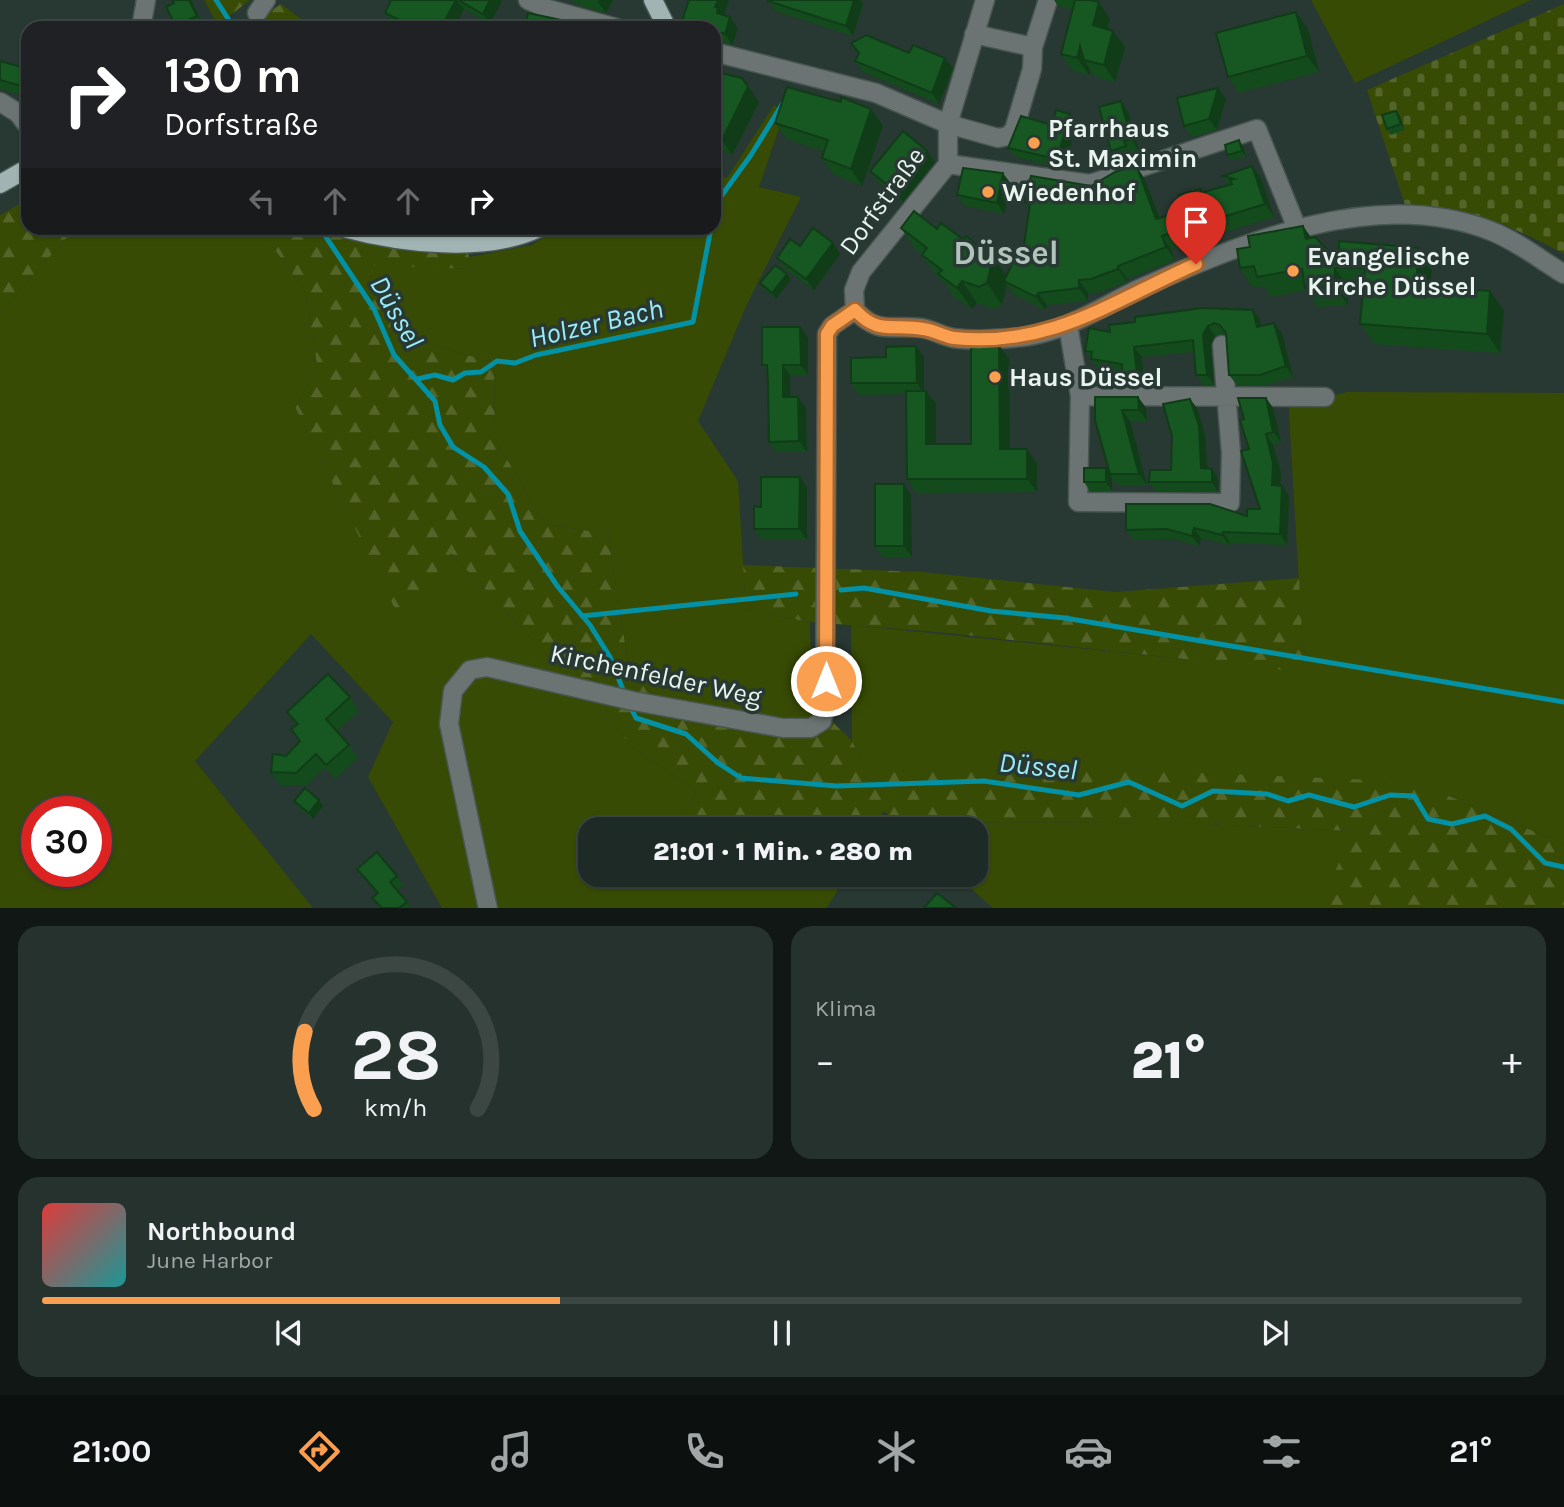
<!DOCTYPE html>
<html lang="de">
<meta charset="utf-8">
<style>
body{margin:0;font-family:Karla,sans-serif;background:#26322e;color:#f1f3f6;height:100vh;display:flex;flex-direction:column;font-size:26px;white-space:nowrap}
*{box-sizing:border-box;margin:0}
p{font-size:23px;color:#a1a7a7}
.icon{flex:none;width:38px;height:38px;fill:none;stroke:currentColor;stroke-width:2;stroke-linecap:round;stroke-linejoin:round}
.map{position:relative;height:908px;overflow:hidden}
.drawer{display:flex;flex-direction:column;gap:18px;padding:18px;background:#101715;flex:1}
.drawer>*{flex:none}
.guide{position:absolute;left:21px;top:21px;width:700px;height:214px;border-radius:21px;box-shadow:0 2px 5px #0004,0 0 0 2px #3c4643;background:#202124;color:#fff;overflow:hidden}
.speed{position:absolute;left:21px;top:796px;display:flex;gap:14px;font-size:35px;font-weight:700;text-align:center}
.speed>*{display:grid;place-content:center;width:91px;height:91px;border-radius:50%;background:#1e2a26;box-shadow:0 2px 5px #0004,0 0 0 2px #3c4643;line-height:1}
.speed .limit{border:10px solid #d22;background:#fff;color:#111}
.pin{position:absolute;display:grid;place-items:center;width:60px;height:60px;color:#fff;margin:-72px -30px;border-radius:50% 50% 50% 0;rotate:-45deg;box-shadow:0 0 7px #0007}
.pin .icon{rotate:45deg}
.me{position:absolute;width:77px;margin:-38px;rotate:0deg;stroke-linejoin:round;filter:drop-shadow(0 0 5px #0008)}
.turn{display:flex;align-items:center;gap:24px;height:147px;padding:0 28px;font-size:32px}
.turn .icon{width:91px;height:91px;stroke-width:2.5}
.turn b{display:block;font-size:49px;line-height:60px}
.lanes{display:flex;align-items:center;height:66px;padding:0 28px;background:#0003;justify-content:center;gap:35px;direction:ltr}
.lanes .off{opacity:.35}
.big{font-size:52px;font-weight:800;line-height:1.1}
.drawer .card{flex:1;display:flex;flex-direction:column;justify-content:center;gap:10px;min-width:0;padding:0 24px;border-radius:21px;background:#26322e}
.drawer .dial{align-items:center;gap:0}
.dial svg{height:182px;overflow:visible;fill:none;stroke:#3c4643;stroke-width:7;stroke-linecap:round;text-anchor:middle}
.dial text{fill:#f1f3f6;stroke:none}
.song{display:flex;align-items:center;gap:21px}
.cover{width:84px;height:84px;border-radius:10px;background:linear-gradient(135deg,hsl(0 70% 55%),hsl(180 70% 35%))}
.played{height:7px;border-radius:4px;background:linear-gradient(90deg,#fa9f4f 35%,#3c4643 35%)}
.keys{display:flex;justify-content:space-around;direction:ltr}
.heat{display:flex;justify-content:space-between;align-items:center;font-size:38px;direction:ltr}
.drawer .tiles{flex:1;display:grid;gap:18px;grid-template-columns:1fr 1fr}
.card:last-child{grid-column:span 2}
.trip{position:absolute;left:578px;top:817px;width:410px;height:70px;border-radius:21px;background:#1e2a26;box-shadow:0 2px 5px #0004,0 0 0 2px #3c4643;font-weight:800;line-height:70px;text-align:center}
.tab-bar{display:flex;height:112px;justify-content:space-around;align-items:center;background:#0c110f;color:#a1a7a7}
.tab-bar .icon{width:49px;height:49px}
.tab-bar .active{color:#fa9f4f}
.tab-bar b{font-size:32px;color:#f1f3f6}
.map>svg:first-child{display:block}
.green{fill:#384b04;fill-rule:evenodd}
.forest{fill:url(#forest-firs)}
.cemetery{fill:url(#cemetery-stones)}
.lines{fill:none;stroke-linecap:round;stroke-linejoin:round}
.stream{stroke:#0291a5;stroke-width:5}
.minor-casing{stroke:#475650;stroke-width:21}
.major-casing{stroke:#475650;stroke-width:21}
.minor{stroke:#6b7473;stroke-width:18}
.major{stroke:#a1b3b2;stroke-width:18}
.wall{fill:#144b1d}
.shaded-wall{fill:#103d18}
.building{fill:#175722;stroke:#103d18;stroke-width:2}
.route-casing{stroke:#a26733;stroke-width:18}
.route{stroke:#fa9f4f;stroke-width:12}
.poi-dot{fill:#fa9f4f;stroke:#283832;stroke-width:2.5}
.labels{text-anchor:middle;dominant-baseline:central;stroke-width:7;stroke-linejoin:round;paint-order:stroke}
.poi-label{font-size:26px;font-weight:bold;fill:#e9f3ef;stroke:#283832;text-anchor:start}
.street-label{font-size:26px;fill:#e9f3ef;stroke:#283832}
.water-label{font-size:28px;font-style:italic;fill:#9aeafa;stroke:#283832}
.district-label{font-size:33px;font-weight:bold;fill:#b0c4bb;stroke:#283832}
</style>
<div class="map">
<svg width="1564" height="909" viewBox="0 0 1564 909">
<defs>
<pattern id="forest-firs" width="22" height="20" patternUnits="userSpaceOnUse" patternTransform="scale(1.75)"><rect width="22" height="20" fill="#384b04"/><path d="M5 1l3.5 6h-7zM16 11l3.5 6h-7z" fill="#556529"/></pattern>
<pattern id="cemetery-stones" width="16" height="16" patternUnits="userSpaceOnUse" patternTransform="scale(1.75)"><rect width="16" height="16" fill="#384b04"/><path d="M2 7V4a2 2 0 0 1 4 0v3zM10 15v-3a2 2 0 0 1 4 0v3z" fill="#556529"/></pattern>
</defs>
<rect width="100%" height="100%" fill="#283832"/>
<path class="green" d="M1311,0H1531L1355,83Z
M774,105L785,111L759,187L801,197L747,304L698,421L738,481L746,610L810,622L812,702L783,718L665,719L628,663L608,534L545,524L495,439L494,363L409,338L362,264L470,269L469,257L532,245L559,228H714V175L727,178Z
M75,228H253L261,230L305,292L318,370L295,407L401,620L450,552L635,749L697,790L673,829L590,830V875H817L838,890L826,909L442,908L368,777L393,722L311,634L195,761L313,908L0,909V313ZM37,812H96V872H37Z
M1347,392L1564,393V844L1432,789L1127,770H866L852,741L851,625L1304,671L1288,396L1329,397Z
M1162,822L1353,831L1320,908L994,909L956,875H975V830L904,829L898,823Z"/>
<path class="forest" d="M204,0H250L218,25Z
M281,4L313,28H245Z
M28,199V228H75L0,313V215Z
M253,228H464L471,269L363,265L409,338L494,363L495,439L545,524L608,534L628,663L665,719L783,718L812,702L852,741L866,770H1127L1374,780L1432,789L1564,844V908H1320L1352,831L1162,822L898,823L884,811L873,829H673L697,790L635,749L451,553L401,621L295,407L318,370L305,292L261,230Z
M743,565L922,572L1116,592L1299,578L1304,672L938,632L810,622L746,610Z"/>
<path class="cemetery" d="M1564,4V254C1512,226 1465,205 1405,205L1367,90Z"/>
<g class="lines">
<path class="stream" d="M216,0L234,28
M714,206L751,155L783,103
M320,228L374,309L394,355L435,401L440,425L453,447L484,467L508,494L520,531L558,587L590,625L610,657L625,695
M417,379L435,375L453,380L465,373L481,372L497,361L515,363L536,355L693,322L711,228
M841,590L864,588L991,611L1065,618L1564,702
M582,616L796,594
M629,704L636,718L686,734L718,763L741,778L836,786L984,781L1079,795L1129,782L1182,806L1213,791L1267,794L1288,801L1309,795L1354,807L1390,795L1414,796L1428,819L1452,824L1485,816L1511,829L1545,863L1564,867"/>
<g class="minor-casing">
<path id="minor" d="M528,0L548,9L617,28
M985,0L948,124V164L861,272L854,290L855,310C879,336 892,324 922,328C933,330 942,336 953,338C974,341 1001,339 1022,337C1065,332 1101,307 1139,289C1244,242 1376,186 1491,231C1517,241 1541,260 1564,274
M257,13L266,0
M141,28L146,0
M974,34L1033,47L1048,0
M714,52L876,93L948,124L998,138L1008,136L1014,130L1032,69L1033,47
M0,102L18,113L28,126
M948,164L1090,184L1257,129L1298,231
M1068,325L1080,396L1078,502L1230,503L1231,453L1222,345
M1080,396L1325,397
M488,909L449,724L453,691L470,670L487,667L633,701L783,728H811L822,721L825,705L827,334L832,326L855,310"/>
</g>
<g class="major-casing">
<path id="major" d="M653,0L667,28
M0,184L28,168
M344,228C400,243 485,254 539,228"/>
</g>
<use href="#minor" class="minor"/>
<use href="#major" class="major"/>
</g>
<path class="wall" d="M172,0H191L203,25L197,28H177L176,26L174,3Z
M391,0H501L502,1L490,24L464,9L454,28H402L392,23L385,13Z
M571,0H613L606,13L584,7Z
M689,0H729L724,15L738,29L732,45L714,39V28H687L682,21Z
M768,0H860L863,4L853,36L775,11Z
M1054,0H1090L1110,19L1108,29L1113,31L1125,47L1115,82L1095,77L1090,69L1089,75L1073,71L1061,54L1073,10L1058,6Z
M1296,12L1308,29L1319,72L1239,93L1228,77Z
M851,43L909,53L953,68L939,104L863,72L855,61L859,54Z
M0,61L28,69V97L0,89Z
M714,77L759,102L732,155L714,146Z
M1226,99L1217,130L1192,137L1184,126Z
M841,102L871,109L883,126L862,186L833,174L822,158L824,152L787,139L775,123Z
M1396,111L1400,116L1404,130L1391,135L1387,129Z
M1128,112L1139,151L1132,152L1134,158L1119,162L1111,151Z
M1070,114L1077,123L1064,169L1015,157L1008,148L1052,125Z
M1243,146L1246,157L1231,160L1227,155Z
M927,151L935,162L903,202L878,182L870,171Z
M1252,166L1261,178L1274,217L1171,249L1175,260L1127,279V282L1100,292L1088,293V301L1047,305L1045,310L1013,294L1007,285L1002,305L994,309L977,303L972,309L953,296L944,282L937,277L922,255L916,250L901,228L937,229L1007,276L1022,259L1029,209L1025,203L1091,186L1144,178L1160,218L1183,211L1200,189L1203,193L1229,185L1223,176Z
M1011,184L1004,214L965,206L957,195Z
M1303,226L1311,238L1339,262L1432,267L1431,287L1504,310L1500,353L1374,344L1360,324L1363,287H1348V305L1318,307L1306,290L1271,297L1264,286L1253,288L1240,268L1250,247Z
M833,243L840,254L814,290L785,269L777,258L800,246Z
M791,280L776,299L764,289L760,283Z
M1260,320L1262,326L1274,323L1282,333L1293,377L1267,385H1237L1229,375L1226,335L1222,334L1215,336L1211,345L1214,385H1204L1196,375L1194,352L1142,357L1144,385H1130L1122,373L1098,369L1085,351L1110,332L1109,325Z
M808,338V375H790V397L806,408L807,452H776L769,442L767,372L762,365Z
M924,357V391H926L936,404V444H971L1009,359L1010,449L1037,463V492L916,493L907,479L906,394L859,395L851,383Z
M1138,397L1146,408L1147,421H1130L1147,485H1117L1112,478V491H1090L1084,482L1109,472L1095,420Z
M1266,398L1273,408L1281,442L1273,445L1281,473L1280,486L1289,496L1287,545L1230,543L1229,545L1201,538L1199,546L1174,539L1133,540L1126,530L1247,516L1260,509L1244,419Z
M1197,408L1205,435L1207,469H1212L1218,478V492L1156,491L1149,482L1171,470Z
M800,477L807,488V540H762L754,529L761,507Z
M911,495L912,557H883L875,546Z
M350,697L359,711L337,731L349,745L358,758L335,779L325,768L305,786L280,785L271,772L299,741L296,725L287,712Z
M294,801L323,806L313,819L298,807Z
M357,869L397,876L403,885L397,890L412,908H380L372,898L377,894Z"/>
<path class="shaded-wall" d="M189,0H191L203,25L197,16Z
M456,0L464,9L454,28H441Z
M490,0H501L502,1L490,24L483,14Z
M599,0H613L606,13L598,2Z
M718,0H729L724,16L717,13L715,7Z
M854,0H860L863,4L853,36L846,26Z
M1099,2L1110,19L1104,42L1093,25Z
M1296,12L1308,29L1319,72L1307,56Z
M730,17L738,29L732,45L725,34Z
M1113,31L1125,47L1115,82L1104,65Z
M1080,46L1084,60L1090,69L1089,75L1077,58Z
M945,58L953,68L939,104L932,93Z
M742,78L759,102L732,155L722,140Z
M1218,88L1226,99L1217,130L1209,119Z
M1121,101L1128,112L1139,151L1131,139Z
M871,109L883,126L862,186L851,169Z
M1396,111L1400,116L1404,130L1401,124Z
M1070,114L1077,123L1064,169L1057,159Z
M1239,140L1243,146L1246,157L1242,151Z
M927,151L935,162L903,202L895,191Z
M1136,165L1144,178L1165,231L1156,219Z
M1252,166L1261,178L1274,217L1265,204Z
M1003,173L1011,184L1004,214L997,203Z
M1303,226L1317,246L1306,239Z
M1162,236L1171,249L1175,260L1166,247Z
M833,243L840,254L814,290L806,279Z
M1419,248L1432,267L1429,305L1416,286Z
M993,257L1008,278L1004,281L1007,285L1002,305L987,283Z
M1118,266L1127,279V282L1118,269Z
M1335,268L1348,287V305L1334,286Z
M787,274L791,280L776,299L772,293Z
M1079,280L1088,293V301L1079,288Z
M962,281L977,303L972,309L957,288Z
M1490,291L1504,310L1500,353L1487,334Z
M1038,293L1047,305L1045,310L1036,297Z
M1253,310L1260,320L1265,338L1257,327Z
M1274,323L1282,333L1293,377L1286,366Z
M1208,326L1215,336L1211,345L1214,385L1207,375L1203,335Z
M800,327L808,338V375L801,365Z
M999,345L1009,359L1010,463L1000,449Z
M916,346L924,357V394L917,383Z
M1134,347L1142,357L1144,385L1137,374Z
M783,365L790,375L791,408L783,397Z
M926,391L936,404V458L926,444Z
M798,397L806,408L807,452L799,441Z
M1138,397L1146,408L1147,421L1139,410Z
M1266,398L1273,408L1281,442L1273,432Z
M1190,399L1197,408L1205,435L1208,478L1201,468Z
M1122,410L1130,421L1147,485L1139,474Z
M1266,434L1273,445L1281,473L1280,496L1272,485Z
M1027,449L1037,463V492L1027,479Z
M1106,468L1112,478V491L1106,482Z
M1212,469L1218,478V492L1212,482Z
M800,477L807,488V540L799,529Z
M904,484L911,495L912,557L904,546Z
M1282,486L1289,496L1287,545L1280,534Z
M1194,528L1201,538L1199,546L1192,536Z
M1223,532L1230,543L1229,545L1222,535Z
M319,800L323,806L313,819L309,813Z"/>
<path class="building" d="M172,0H189L197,16L176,26L166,7L174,3Z
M391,0H456L441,28H416L385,13Z
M458,0H490L483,14Z
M689,0H718L715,7L718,8L717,13L730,17L725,34L714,31V28H706L682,21Z
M768,0H854L846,26L768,1Z
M1075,0H1090L1099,2L1093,25L1113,31L1104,65L1084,60L1080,46L1077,58L1061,54Z
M1296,12L1307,56L1228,77L1216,33Z
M528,13L599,28H525Z
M490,22L500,28H488Z
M866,35L909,53L913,45L945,58L932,93L855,61L859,53L851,43Z
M0,61L28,69V88L0,80Z
M716,72L742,78L748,87L722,140L714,136V77Z
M787,87L841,102V97L871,109L851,169L822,158L828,140L775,123Z
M1218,88L1209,119L1184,126L1177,98Z
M1121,101L1131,139L1124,141L1126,146L1111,151L1099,107Z
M1056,110L1070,114L1057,159L1008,148L1021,116L1052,125Z
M1396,111L1401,124L1387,129L1382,115Z
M903,131L927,151L895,191L870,171Z
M1239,140L1242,151L1227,155L1225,145Z
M1136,165L1156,219L1183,211L1179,195L1200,189L1201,193L1232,184L1230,180L1234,179L1223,176L1252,166L1265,204L1162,236L1166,247L1118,266V269L1091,279L1079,280V288L1038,293L1036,297L1004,281L1016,256L1022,259L1030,204L1025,203L1031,176L1091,186L1115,172Z
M963,168L1003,173L997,203L957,195Z
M914,211L937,229L941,223L964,240L966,236L993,257L987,283L979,287L962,281L957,288L938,274L942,270L922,255L927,248L901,228Z
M1303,226L1306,239L1315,237L1339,262V241L1419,248L1416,286L1490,291L1487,334L1360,324L1365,268H1335L1334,286L1305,288L1302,269L1257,277L1254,266L1240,268L1237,249L1250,247L1248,236Z
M813,228L833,243L806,279L777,258L790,239L800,246Z
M775,265L787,274L772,293L760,283Z
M1203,308L1253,310L1257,327L1274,323L1286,366L1260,375H1229L1226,333L1220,325L1214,323L1208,326L1203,335L1207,375H1196L1193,340L1134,347L1137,374H1122V364L1091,359L1092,352L1085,351L1089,328L1110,332L1109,325L1135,322V317Z
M762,327H800L801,365H783V397H798L799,441L769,442L768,382L767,365H762Z
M999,345L1000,449H1027V479H907L906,391H926V444H971V346Z
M916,346L917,383H851V358L886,357V347Z
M1095,397H1138L1139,410H1122L1139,474H1110L1095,420Z
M1238,398H1266L1273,432L1266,434L1273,463L1272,485L1282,486L1280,534L1223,532L1222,535L1194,528L1192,536L1167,529L1126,530V504H1210L1247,516V509H1260L1241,451L1249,449L1240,420L1244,419Z
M1190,399L1199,426L1201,468L1212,469V482H1149L1150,470H1171L1172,436L1163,404Z
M1084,468H1106V482H1084Z
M761,477H800L799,529H754V506L761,507Z
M875,484H904V546H875Z
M328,674L350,697L326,719L349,745L326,765L316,754L296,773L271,772L273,754L286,756L300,741L291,729L298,724L287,712Z
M305,788L319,800L309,813L294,801Z
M377,852L397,876L390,882L407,902L399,908H382L372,898L378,893L357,869Z
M937,893L956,908H924Z"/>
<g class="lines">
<g class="route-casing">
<path id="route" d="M826,681L827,334L832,326L855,310C879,336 893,323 923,329C934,330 944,337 954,338C1050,348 1113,301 1196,264"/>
</g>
<use href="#route" class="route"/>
</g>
<g class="poi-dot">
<circle cx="1034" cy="143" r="7"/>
<circle cx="988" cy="192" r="7"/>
<circle cx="1293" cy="271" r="7"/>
<circle cx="995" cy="377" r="7"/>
</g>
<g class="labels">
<g class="poi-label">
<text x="1048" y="128">Pfarrhaus<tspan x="1048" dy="30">St. Maximin</tspan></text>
<text x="1002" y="192">Wiedenhof</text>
<text x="1307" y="256">Evangelische<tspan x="1307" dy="30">Kirche Düssel</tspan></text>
<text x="1009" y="377">Haus Düssel</text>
</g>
<g class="street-label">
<text transform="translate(882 201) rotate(-54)">Dorfstraße</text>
<text transform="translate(656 675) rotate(12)">Kirchenfelder Weg</text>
</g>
<g class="water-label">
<text transform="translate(397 312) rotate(60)">Düssel</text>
<text transform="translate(596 323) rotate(-13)">Holzer Bach</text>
<text transform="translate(1038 766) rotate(6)">Düssel</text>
</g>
<g class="district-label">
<text x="1006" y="253">Düssel</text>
</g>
</g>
</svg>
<div class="speed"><div class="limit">30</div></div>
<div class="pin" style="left:1196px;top:264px;background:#d93025"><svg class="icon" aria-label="arrive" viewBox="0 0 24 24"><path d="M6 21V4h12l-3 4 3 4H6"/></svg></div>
<svg class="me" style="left:826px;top:681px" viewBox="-20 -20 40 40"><circle r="17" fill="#fa9f4f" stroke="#fff" stroke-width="3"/><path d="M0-11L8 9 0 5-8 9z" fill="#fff"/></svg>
<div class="trip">21:01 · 1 Min. · 280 m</div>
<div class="guide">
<div class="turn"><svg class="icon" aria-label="right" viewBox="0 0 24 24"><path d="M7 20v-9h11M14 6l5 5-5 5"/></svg><div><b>130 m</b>Dorfstraße</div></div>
<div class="lanes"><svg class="icon off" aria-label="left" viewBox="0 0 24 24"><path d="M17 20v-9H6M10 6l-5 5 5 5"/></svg><svg class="icon off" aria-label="ahead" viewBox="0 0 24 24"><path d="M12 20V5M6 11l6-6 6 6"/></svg><svg class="icon off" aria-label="ahead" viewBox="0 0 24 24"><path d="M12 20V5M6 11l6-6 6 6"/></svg><svg class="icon" aria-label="right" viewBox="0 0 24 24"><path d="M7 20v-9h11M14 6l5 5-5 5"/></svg></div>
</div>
</div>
<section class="drawer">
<div class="tiles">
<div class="card dial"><svg viewBox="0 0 100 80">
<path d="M14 69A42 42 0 1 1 86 69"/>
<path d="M14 69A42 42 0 0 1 10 35" stroke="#fa9f4f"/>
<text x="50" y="56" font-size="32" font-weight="700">28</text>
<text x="50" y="72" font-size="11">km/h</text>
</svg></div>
<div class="card"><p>Klima</p>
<div class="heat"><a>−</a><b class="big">21°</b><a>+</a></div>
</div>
<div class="card">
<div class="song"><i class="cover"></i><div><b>Northbound</b><p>June Harbor</p></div></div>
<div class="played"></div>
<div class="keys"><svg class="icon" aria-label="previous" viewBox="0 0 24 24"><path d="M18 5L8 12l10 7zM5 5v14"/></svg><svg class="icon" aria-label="pause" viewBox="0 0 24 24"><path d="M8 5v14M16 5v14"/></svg><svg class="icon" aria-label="next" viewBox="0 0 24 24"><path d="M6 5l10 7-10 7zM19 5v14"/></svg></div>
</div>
</div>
</section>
<nav class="tab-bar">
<b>21:00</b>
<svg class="icon active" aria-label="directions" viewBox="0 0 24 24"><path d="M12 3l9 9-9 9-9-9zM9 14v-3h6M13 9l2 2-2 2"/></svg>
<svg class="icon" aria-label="music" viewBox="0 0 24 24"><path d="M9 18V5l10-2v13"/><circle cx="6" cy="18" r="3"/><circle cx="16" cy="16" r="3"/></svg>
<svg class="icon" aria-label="phone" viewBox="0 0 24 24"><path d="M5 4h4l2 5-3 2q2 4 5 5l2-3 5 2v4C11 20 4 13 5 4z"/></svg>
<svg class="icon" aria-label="climate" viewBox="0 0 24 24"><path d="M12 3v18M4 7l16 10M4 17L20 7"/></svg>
<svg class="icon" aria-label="car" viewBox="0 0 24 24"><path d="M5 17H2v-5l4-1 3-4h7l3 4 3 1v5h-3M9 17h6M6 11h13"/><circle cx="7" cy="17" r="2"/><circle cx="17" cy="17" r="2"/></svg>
<svg class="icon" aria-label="filters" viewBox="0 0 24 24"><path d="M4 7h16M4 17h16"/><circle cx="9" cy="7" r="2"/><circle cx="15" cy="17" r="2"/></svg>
<b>21°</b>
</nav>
